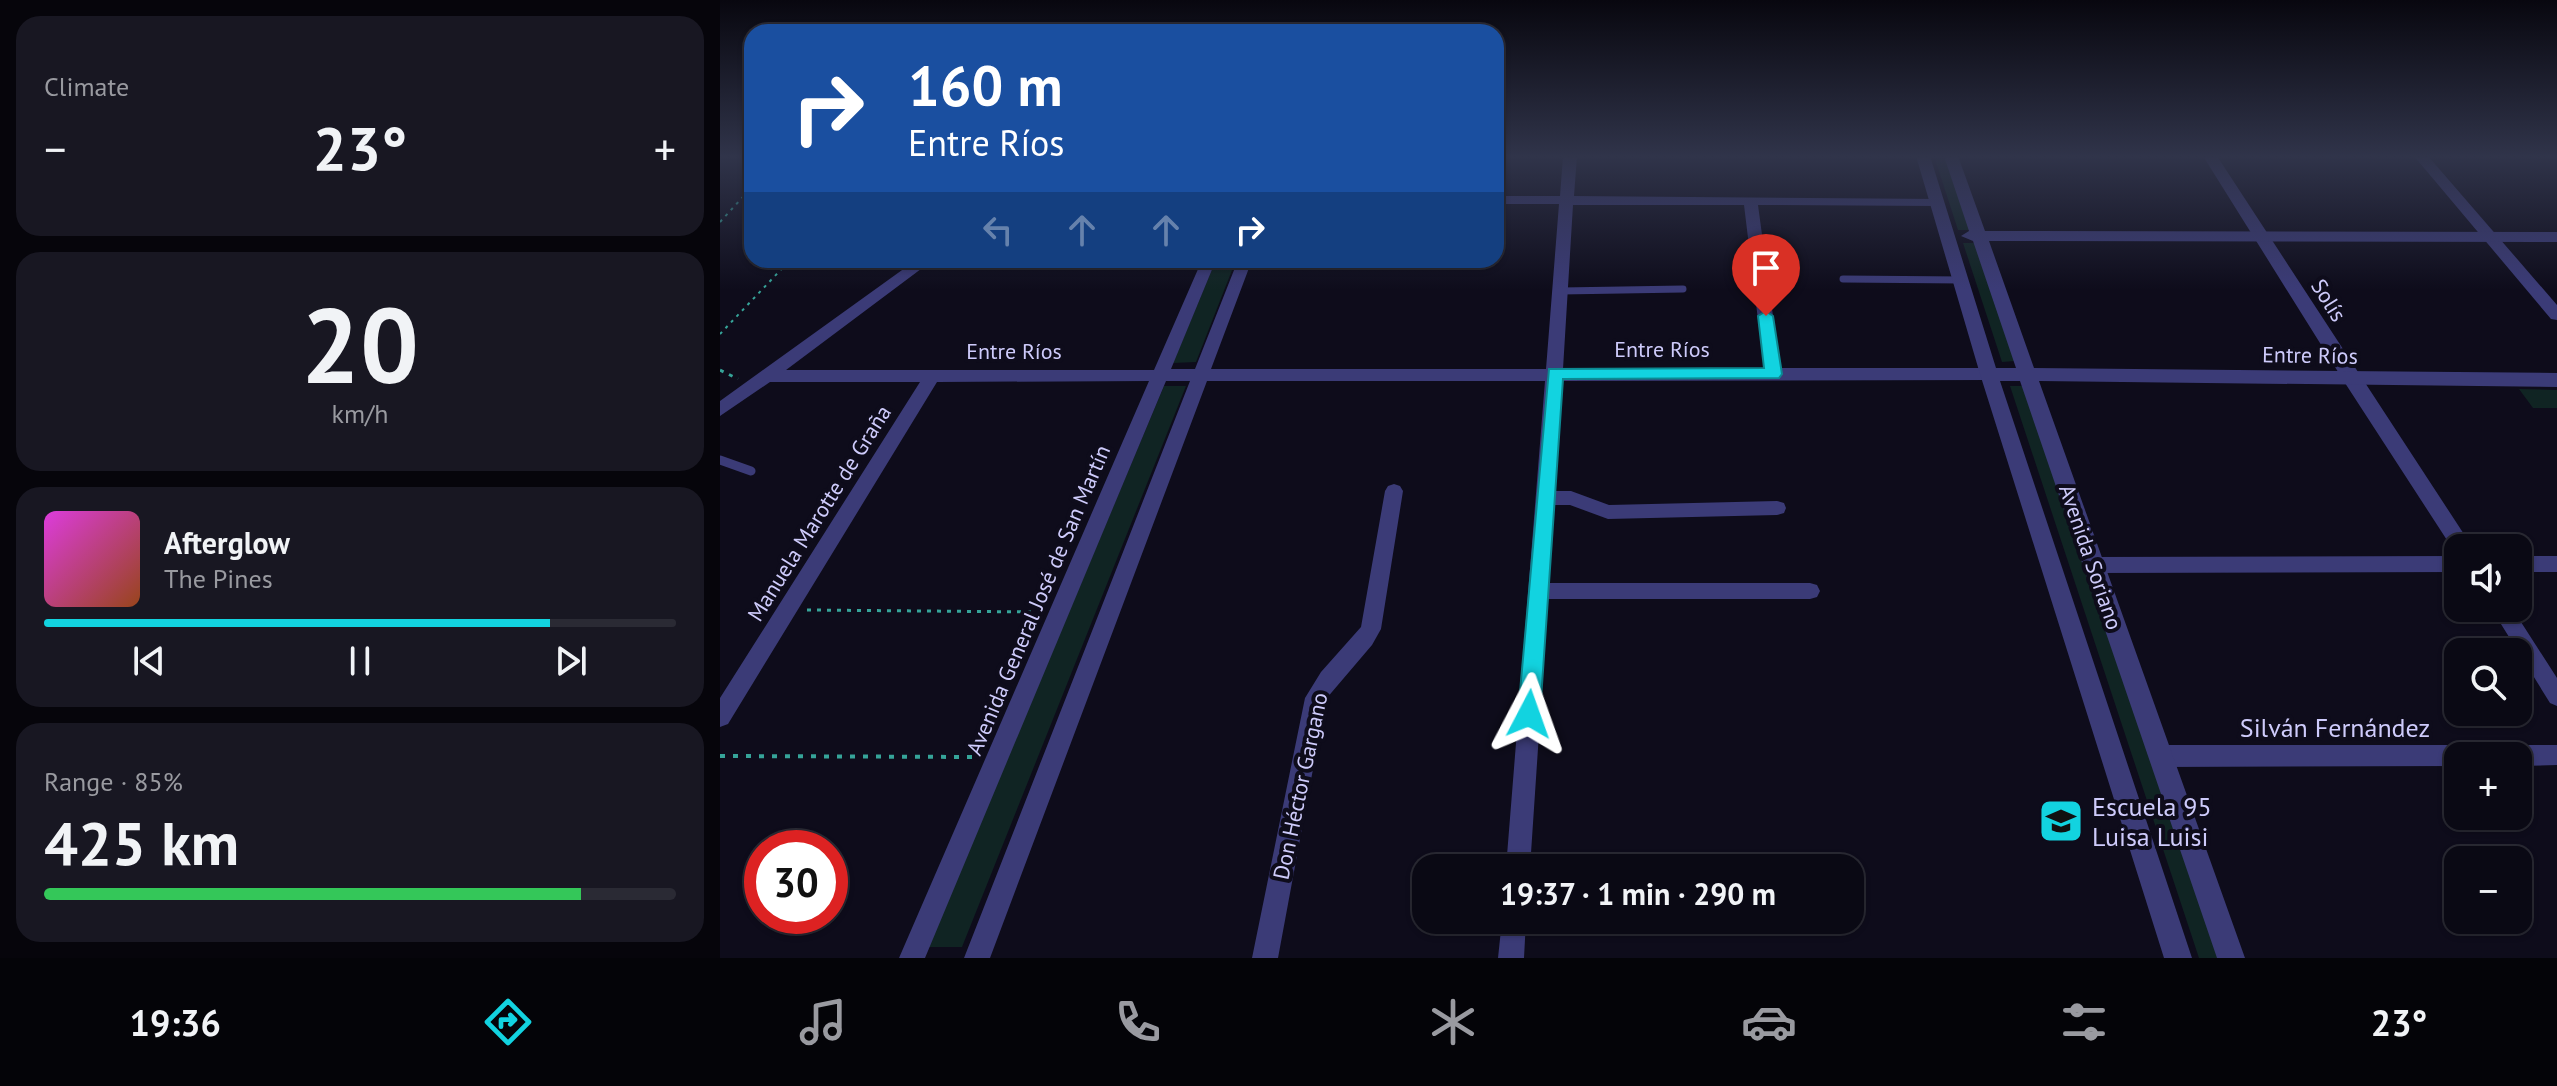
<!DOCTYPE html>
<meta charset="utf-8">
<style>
body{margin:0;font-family:"PT Sans",sans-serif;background:#181722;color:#f1f3f6;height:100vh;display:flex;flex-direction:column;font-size:30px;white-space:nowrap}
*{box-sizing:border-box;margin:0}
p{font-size:26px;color:#999aa0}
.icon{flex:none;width:44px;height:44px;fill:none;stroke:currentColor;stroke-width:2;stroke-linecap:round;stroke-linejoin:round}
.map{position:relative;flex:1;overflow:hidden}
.sheet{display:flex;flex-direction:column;gap:16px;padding:16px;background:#06050b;width:720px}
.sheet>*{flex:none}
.hud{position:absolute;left:24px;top:24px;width:760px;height:244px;border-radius:24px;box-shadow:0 2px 6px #0004,0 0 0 2px #2a2a34;background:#1a4fa0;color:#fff;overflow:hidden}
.buttons{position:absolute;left:1724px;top:534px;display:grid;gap:16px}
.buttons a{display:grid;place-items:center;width:88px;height:88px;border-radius:16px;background:#0a0914;box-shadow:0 2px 6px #0004,0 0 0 2px #2a2a34;font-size:40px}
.speed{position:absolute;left:24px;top:830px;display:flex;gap:16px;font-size:40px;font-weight:700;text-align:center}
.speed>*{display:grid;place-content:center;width:104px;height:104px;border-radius:50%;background:#0a0914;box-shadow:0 2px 6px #0004,0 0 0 2px #2a2a34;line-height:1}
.speed .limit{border:12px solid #d22;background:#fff;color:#111}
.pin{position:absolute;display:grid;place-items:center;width:68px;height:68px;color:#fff;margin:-82px -34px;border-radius:50% 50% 50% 0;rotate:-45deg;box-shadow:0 0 8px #0007}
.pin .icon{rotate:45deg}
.me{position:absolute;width:88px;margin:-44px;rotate:4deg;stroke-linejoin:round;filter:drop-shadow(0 0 6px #0008)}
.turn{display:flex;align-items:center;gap:28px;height:168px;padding:0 32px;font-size:36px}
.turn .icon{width:104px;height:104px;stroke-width:2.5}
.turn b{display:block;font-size:56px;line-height:68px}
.lanes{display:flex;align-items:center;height:76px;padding:0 32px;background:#0003;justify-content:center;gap:40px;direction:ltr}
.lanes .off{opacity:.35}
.big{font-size:60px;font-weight:800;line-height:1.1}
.sheet .tile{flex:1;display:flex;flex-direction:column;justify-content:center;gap:12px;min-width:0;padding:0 28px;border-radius:24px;background:#181722}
.sheet .dial{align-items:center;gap:0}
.dial b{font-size:104px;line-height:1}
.song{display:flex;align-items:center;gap:24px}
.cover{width:96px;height:96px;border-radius:12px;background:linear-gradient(135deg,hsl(300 70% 55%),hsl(20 70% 35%))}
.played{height:8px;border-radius:4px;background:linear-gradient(90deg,#12d3e0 80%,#2a2a34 80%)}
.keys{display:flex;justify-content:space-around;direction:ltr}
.heat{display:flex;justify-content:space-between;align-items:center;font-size:44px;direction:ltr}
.charge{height:12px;border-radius:6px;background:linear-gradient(90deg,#34c759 85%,#2a2a34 0)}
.trip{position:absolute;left:692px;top:854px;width:452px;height:80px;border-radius:24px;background:#0a0914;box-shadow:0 2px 6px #0004,0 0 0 2px #2a2a34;font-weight:800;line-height:80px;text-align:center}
.dock{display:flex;height:128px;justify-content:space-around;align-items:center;background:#040408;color:#999aa0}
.dock .icon{width:56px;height:56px}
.dock .active{color:#12d3e0}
.dock b{font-size:36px;color:#f1f3f6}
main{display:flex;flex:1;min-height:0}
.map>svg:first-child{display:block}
.green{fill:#102423}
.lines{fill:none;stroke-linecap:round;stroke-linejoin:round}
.path-far2{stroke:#36a499;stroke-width:2;stroke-dasharray:3 5;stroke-linecap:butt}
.path-far1{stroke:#36a499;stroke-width:3;stroke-dasharray:4 6;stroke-linecap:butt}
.path{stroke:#36a499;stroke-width:4;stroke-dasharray:5 8;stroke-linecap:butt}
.service-far1{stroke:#3b3b77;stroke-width:7}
.service{stroke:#3b3b77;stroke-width:9}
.minor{fill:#3b3b77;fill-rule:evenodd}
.tertiary{fill:#3b3b77;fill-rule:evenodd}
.route{fill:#12d3e0;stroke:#0c8992;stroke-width:2}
.labels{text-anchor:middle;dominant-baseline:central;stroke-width:8;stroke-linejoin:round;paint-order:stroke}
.street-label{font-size:22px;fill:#cecbfb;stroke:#0e0c1b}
.near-street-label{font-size:26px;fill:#cecbfb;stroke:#0e0c1b}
.near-poi-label{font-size:26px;fill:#cecbfb;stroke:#0e0c1b;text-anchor:start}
</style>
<main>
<section class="sheet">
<div class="tile"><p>Climate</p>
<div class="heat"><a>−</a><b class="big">23°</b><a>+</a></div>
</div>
<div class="tile dial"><b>20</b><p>km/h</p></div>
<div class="tile">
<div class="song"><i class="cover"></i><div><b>Afterglow</b><p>The Pines</p></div></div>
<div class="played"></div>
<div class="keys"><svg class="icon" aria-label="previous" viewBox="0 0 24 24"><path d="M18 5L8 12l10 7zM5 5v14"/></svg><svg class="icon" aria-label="pause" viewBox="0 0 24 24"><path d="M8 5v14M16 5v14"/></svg><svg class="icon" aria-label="next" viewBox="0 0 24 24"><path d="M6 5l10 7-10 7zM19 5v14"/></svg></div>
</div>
<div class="tile"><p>Range · 85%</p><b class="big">425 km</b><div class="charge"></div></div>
</section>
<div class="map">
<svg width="1837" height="958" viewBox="0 0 1837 958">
<rect width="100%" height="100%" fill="#0e0c1b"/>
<path class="green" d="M1214,156H1225L1250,230H1238Z
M1243,243H1255L1295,361L1282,362Z
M496,260H516L476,362L453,363Z
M444,386H466L242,947H208Z
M1290,386H1304L1500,958H1479Z
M1799,389L1837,390V408H1813Z"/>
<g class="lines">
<path class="path-far2" d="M0,222L32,187
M0,334L70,260"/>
<path class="path-far1" d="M0,370L18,379
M87,610L319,612"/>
<path class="path" d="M0,756L258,757"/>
<path class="service-far1" d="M1123,279L1243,280
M841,291L963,289"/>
<path class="service" d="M0,460L31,471"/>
<path class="minor" d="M843,156H857L854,196L1222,199L1224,202L1217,206L1038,205L1060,368H1269L1277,374L1269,380L842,381L835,491H851L889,505L1057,501L1064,503L1066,508L1064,513L1057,515L888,519L850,505H834L829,583H1090L1097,585L1100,591L1097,597L1090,599H828L810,868H786L825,381H487L270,958H244L470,381H446L205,958H179L429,381L217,382L8,724L0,727V698L200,382H50L0,416V401L196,260H213L66,370H434L482,260H496L451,369H475L518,260H532L491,369H826L839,204H776V196H840ZM853,205H1024L1044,369H843Z
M1483,156H1497L1753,548H1738L1736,554L1625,383Z
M1694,156H1708L1837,305V320L1831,319Z
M674,484L680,486L683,491L661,629L652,645L606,699L558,958H532L585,698L601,672L641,627L665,491L668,486Z
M1738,556V572L1374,573L1367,571L1364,565L1367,559L1374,557Z
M1798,556H1837V572H1798Z
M1771,608H1792L1837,678V706L1830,703Z
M1440,745H1837V765L1798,766V756H1738V766L1440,767L1432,763L1429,756L1432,749Z
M782,920H806L804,958H778Z"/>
<path class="tertiary" d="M1196,156H1210L1276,368H1296L1253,241L1241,236L1249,231L1224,156H1238L1265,231L1837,232V242L1269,241L1314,368L1837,373V387L1319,381L1525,958H1497L1300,381H1280L1472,958H1444L1260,374Z"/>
</g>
<linearGradient id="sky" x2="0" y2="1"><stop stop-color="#08070f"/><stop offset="0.54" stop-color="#30344a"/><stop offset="1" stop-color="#30344a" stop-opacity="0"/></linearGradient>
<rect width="1837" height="290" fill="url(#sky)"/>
<path class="route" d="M1046,311L1053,316L1062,374L1059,378L843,379L820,714L817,722L809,724L802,722L798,714L829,369L1044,368L1038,316Z"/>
<defs>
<g id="school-square" transform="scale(2.3)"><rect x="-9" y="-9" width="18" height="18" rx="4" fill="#12d3e0" stroke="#0e0c1b"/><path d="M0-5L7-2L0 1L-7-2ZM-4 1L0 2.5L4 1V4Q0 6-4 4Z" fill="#111"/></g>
</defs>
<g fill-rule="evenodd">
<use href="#school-square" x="1341" y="821"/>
</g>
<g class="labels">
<g class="street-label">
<text transform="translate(1609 300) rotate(58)">Solís</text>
<text x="942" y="349">Entre Ríos</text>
<text x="294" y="351">Entre Ríos</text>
<text transform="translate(1590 355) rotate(1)">Entre Ríos</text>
<text transform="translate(99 513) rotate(-58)">Manuela Marotte de Graña</text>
<text transform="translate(1371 557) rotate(71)">Avenida Soriano</text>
<text transform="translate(318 600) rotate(-67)">Avenida General José de San Martín</text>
<text transform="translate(580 786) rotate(-78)">Don Héctor Gargano</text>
</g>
<g class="near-street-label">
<text x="1615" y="727">Silván Fernández</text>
</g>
<g class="near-poi-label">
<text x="1372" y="806">Escuela 95<tspan x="1372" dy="30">Luisa Luisi</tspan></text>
</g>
</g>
</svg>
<div class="buttons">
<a><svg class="icon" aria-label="sound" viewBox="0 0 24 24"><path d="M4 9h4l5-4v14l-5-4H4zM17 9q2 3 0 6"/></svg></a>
<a><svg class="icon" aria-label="search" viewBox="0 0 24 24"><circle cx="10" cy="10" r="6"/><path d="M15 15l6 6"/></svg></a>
<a>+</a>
<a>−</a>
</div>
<div class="speed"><div class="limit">30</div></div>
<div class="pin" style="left:1046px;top:316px;background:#d93025"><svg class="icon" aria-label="arrive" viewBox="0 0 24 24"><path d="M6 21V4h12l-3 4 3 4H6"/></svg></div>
<svg class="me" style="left:809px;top:714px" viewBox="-20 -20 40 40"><path d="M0-17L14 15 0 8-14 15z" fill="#12d3e0" stroke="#fff" stroke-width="4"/></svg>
<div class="trip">19:37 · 1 min · 290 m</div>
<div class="hud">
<div class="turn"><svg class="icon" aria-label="right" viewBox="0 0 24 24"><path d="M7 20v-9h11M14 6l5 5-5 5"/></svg><div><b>160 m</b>Entre Ríos</div></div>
<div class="lanes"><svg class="icon off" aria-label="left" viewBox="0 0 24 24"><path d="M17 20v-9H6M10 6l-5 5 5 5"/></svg><svg class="icon off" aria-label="ahead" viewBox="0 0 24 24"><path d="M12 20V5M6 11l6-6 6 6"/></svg><svg class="icon off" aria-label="ahead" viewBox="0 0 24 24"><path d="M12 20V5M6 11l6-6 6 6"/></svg><svg class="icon" aria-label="right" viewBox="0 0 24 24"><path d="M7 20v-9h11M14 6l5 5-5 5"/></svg></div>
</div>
</div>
</main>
<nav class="dock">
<b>19:36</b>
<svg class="icon active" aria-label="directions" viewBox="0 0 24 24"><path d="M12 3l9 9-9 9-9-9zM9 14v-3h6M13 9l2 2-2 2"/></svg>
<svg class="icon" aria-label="music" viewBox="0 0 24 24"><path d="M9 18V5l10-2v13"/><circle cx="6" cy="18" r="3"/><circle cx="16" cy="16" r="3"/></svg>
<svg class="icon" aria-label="phone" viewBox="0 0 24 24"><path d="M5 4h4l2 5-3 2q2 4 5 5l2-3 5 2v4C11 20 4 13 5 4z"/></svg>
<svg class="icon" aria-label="climate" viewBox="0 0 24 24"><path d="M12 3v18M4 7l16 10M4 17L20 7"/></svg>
<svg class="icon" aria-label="car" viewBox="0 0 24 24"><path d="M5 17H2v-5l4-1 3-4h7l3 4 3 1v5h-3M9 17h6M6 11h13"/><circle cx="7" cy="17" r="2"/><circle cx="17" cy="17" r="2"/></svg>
<svg class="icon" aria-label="filters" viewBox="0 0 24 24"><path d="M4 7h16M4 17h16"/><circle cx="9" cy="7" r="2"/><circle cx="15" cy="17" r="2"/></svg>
<b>23°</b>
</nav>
